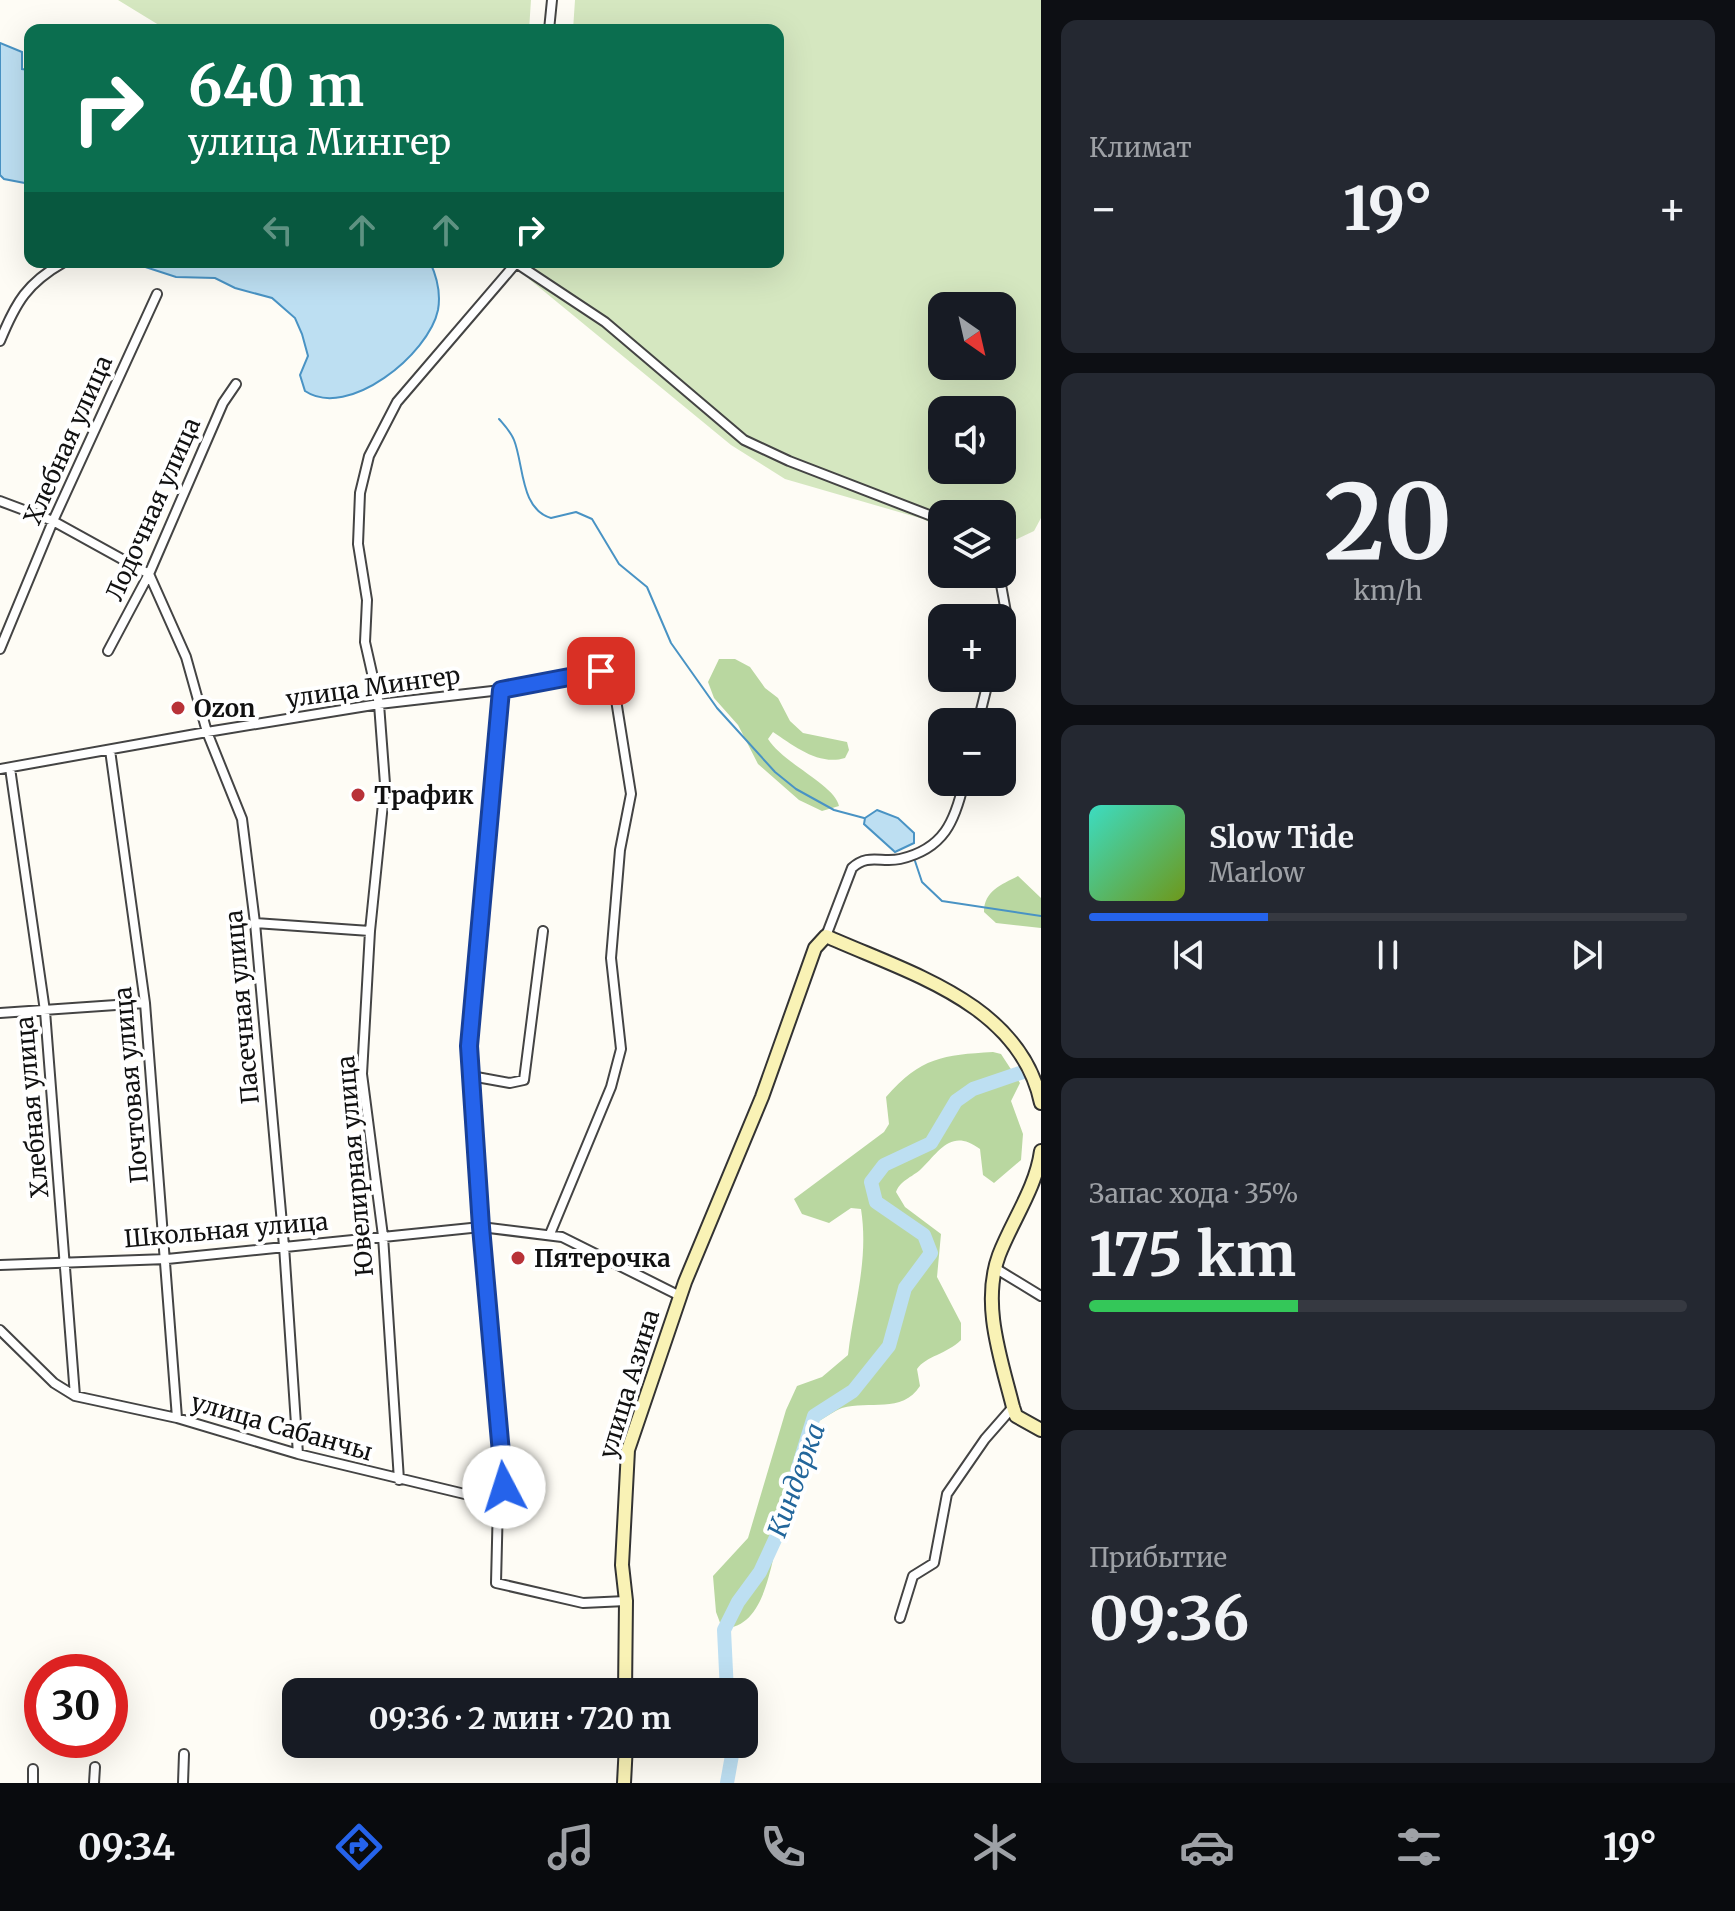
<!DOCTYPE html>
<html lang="ru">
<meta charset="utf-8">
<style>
body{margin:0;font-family:Merriweather,serif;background:#242831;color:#f1f3f6;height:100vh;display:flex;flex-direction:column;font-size:30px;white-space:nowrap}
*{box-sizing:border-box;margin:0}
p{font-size:26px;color:#9ea1a6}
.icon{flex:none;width:44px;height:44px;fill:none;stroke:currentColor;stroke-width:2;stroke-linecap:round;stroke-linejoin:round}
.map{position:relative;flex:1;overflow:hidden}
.details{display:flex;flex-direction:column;gap:20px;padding:20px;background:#0d0f14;width:694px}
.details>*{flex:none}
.banner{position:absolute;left:24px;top:24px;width:760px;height:244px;border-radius:16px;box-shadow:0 8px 32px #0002;background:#0b6e4f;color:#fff;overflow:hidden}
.needle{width:52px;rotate:146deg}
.controls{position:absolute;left:928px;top:292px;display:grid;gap:16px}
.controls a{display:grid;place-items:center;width:88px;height:88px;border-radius:16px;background:#171b24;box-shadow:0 8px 32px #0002;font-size:40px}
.speed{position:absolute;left:24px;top:1654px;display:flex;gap:16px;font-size:40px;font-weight:700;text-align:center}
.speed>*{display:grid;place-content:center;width:104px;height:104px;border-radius:50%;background:#171b24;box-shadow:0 8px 32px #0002;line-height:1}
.speed .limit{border:12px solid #d22;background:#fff;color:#111}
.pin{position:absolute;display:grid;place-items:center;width:68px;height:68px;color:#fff;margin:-34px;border-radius:16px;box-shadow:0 4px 12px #0006}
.me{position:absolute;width:88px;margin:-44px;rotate:355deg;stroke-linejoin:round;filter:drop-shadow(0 0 6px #0008)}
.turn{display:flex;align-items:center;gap:28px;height:168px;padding:0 32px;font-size:36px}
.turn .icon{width:104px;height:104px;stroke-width:2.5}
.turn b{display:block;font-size:56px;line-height:68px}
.lanes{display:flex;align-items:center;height:76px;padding:0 32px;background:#0003;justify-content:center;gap:40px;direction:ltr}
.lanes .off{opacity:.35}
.big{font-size:60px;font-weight:700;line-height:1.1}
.details .tile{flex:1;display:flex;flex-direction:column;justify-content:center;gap:12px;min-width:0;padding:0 28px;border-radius:16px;background:#242831}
.details .dial{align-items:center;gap:0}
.dial b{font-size:104px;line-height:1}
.song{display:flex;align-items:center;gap:24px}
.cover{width:96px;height:96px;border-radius:12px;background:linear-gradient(135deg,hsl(170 70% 55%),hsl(80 70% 35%))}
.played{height:8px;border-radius:4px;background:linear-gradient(90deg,#2563eb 30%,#363941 30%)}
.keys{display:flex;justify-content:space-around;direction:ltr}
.heat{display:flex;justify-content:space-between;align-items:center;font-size:44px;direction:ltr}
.charge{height:12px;border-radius:6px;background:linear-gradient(90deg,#34c759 35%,#363941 0)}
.trip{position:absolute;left:282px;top:1678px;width:476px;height:80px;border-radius:16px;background:#171b24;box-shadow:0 8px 32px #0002;font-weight:700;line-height:80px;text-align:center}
.menu{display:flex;height:128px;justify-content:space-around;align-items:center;background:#090b0e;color:#9ea1a6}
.menu .icon{width:56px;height:56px}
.menu .on{color:#2563eb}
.menu b{font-size:36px;color:#f1f3f6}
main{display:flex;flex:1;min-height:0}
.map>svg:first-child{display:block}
.green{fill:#d5e7c0;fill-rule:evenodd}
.forest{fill:#b9d7a0}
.water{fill:#bddff2;stroke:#4993c4;stroke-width:2}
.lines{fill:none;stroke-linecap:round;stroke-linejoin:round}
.stream{stroke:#4993c4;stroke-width:2}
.river{stroke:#bddff2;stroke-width:14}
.street-casing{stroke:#444;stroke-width:12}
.secondary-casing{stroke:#333;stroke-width:16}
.street{stroke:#fff;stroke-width:8}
.secondary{stroke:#f9f2b5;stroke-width:12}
.route-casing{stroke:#184099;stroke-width:20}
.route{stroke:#2563eb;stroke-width:14}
.poi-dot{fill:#b83238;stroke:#fff;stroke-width:3}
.labels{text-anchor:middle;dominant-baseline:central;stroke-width:8;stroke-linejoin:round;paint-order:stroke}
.street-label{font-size:24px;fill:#111;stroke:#fff}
.poi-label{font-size:24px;font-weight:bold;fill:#111;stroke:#fff;text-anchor:start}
.water-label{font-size:26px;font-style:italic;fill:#22669b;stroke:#fff}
</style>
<main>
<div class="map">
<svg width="1041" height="1783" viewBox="0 0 1041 1783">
<rect width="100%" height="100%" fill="#fefcf5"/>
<path class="green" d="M118,0H531L529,30H167Z
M575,0H1041V518L1034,531L1002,546V514H942V529L923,519L785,479L731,445L529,279L538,262H778V30H573ZM942,306H1002V366H942ZM942,410H1002V470H942Z"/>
<path class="forest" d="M719,659H735L750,667L765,688L778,698L790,721L803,733L847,742L849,750L845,758C819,766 794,746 773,732L768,739C784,764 835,785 839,806L822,811L799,800L758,764L738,725L714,698L708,682Z
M1018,876L1041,898V928L996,923L984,912C984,891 1001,885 1018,876Z
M993,1052L1001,1054L1020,1083L1011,1101L1023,1134L1021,1160L994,1183L983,1175L980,1149C952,1128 940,1150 923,1167C914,1177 901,1179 896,1192L905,1207L941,1234L937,1277L961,1323V1340C947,1354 926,1356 917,1369L920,1386C902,1414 869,1400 842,1408C834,1411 826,1417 819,1421C813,1436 815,1453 809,1469C802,1488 790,1505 782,1524C771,1555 768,1630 722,1628L716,1612L713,1576L748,1538L786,1410L797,1386L822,1377L848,1355C854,1304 869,1260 861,1209L851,1208L829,1223L802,1214L794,1199L884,1132L889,1124L886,1097C921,1057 943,1055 993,1052Z"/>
<path class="water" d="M0,43L22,52V69L30,70V184L4,179L0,175Z
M130,262H430C437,277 441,293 438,310C429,354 348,420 305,391L300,375L308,356L302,334L295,318L272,298L235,288L215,278L176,277Z
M877,810L898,818L914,833V843L895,852L864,824L865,818Z"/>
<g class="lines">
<path class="stream" d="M499,419C505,426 511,432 514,440C524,465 520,509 551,518L576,512L592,519L619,564L647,587L671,643L717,708L775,772L796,789L834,810L864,818
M915,861L922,882L942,901L1041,916"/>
<path class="river" d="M727,1692L724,1630L738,1602L760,1572L778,1533L814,1416L853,1391L889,1346L905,1288L931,1253L924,1235L876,1202L871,1182L884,1165L931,1143L956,1101L973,1089L1023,1072
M727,1783L734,1744"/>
<g class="street-casing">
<path id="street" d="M549,30L552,0
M516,263L605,322L744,440L789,461L942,520
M0,341C16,302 27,283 64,262
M0,501L53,521L149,574L186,657L207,732L242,819L255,923L284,1246L298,1454
M999,574L1006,612L1002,632
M0,649L53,521L157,294
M108,651L149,574L223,403L236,384
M501,690L469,1046L481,1227L504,1487L498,1502L496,1583L583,1603L626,1601
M978,722L989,678
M110,750L145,1003L177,1418
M10,768L45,1011L75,1396
M0,769L207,732L379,704L501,690L601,671L608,673L613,681L631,794L620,850L611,958L621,1049L611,1087L550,1234
M255,923L370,931
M826,936L852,868C868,853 881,863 900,859C944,849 955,821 964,782
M0,1013L145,1003
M471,1076L510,1083L524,1080L543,931
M0,1265L167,1259L481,1227L562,1237L680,1296
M995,1268L1041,1296
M0,1330L54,1383L75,1396L177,1418L298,1454L498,1502
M399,1480L383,1236L362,1074L370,931L385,784L379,704L365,642L367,600L358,544L360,493L369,456L397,402L517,262
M900,1618L913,1576L934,1563L947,1494L985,1439L1013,1407
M33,1783V1769
M94,1783L95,1767
M183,1783L184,1754"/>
</g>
<g class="secondary-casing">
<path id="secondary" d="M1041,1151C1036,1188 1012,1221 999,1255C981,1304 1001,1359 1013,1407L1016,1416L1041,1430
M625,1692L626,1601L622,1565L628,1450L685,1282L762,1097L815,948L826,936C908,973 1020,1003 1041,1103
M624,1783L626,1744"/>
</g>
<use href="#street" class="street"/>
<use href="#secondary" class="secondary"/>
</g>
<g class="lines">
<g class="route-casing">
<path id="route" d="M504,1487L481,1227L469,1046L501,690L601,671"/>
</g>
<use href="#route" class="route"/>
</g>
<g class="poi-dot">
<circle cx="178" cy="708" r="8"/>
<circle cx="358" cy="795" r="8"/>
<circle cx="518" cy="1258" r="8"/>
</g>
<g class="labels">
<g class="street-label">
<text transform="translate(68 440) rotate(-66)">Хлебная улица</text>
<text transform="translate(153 509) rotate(-66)">Лодочная улица</text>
<text transform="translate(373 687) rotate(-8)">улица Мингер</text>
<text transform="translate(242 1007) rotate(-95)">Пасечная улица</text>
<text transform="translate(131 1085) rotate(-95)">Почтовая улица</text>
<text transform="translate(32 1107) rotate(-95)">Хлебная улица</text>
<text transform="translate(355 1166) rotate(-95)">Ювелирная улица</text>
<text transform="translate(226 1230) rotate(-5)">Школьная улица</text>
<text transform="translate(629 1384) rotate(-73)">улица Азина</text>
<text transform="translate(282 1427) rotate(16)">улица Сабанчы</text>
</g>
<g class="poi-label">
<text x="194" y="708">Ozon</text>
<text x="374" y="795">Трафик</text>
<text x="534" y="1258">Пятерочка</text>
</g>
<g class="water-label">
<text transform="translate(796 1480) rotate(-70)">Киндерка</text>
</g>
</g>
</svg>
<div class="controls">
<a><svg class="needle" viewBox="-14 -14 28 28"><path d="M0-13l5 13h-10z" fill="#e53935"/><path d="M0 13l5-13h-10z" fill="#9ea1a6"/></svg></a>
<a><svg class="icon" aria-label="sound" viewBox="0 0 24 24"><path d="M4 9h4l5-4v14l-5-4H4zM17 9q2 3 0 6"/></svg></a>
<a><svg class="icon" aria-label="layers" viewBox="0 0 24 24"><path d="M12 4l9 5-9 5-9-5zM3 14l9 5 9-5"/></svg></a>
<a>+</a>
<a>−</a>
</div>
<div class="speed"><div class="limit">30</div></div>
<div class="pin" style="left:601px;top:671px;background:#d93025"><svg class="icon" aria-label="arrive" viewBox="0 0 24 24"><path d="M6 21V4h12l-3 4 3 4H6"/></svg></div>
<svg class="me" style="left:504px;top:1487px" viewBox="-20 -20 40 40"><circle r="19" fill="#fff"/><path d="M0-13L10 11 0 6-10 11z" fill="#2563eb"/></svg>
<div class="trip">09:36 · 2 мин · 720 m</div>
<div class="banner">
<div class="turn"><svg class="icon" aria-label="right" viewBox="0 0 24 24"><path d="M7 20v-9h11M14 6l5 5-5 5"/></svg><div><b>640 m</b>улица Мингер</div></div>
<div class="lanes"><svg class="icon off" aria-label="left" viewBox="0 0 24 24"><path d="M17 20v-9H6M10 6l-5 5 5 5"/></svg><svg class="icon off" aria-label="ahead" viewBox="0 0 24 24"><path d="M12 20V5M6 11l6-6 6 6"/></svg><svg class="icon off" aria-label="ahead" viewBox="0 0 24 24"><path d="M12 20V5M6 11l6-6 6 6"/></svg><svg class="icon" aria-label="right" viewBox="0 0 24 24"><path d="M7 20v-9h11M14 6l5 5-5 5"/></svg></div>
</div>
</div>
<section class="details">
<div class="tile"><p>Климат</p>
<div class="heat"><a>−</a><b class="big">19°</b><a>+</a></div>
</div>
<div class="tile dial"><b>20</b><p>km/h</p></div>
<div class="tile">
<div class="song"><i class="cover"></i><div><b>Slow Tide</b><p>Marlow</p></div></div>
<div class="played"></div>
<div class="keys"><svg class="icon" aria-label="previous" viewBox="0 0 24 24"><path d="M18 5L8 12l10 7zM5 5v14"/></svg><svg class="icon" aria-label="pause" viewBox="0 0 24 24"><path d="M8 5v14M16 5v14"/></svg><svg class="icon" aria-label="next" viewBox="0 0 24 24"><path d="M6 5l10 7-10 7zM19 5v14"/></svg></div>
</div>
<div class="tile"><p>Запас хода · 35%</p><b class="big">175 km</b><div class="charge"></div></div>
<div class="tile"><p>Прибытие</p><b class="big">09:36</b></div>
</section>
</main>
<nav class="menu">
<b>09:34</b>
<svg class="icon on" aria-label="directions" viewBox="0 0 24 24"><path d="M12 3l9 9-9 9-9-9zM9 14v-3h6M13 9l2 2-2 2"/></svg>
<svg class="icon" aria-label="music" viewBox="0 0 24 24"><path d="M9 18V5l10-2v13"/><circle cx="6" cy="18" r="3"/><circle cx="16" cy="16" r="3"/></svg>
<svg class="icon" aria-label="phone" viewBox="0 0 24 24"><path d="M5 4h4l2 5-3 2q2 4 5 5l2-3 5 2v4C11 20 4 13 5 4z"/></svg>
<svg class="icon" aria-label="climate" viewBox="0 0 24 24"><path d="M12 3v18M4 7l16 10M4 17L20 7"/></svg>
<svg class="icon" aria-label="car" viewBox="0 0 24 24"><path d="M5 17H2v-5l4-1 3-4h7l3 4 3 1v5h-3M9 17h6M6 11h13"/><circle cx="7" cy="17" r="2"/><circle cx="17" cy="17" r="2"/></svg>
<svg class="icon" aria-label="filters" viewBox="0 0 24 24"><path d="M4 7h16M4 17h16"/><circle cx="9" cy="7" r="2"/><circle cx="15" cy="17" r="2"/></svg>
<b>19°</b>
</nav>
